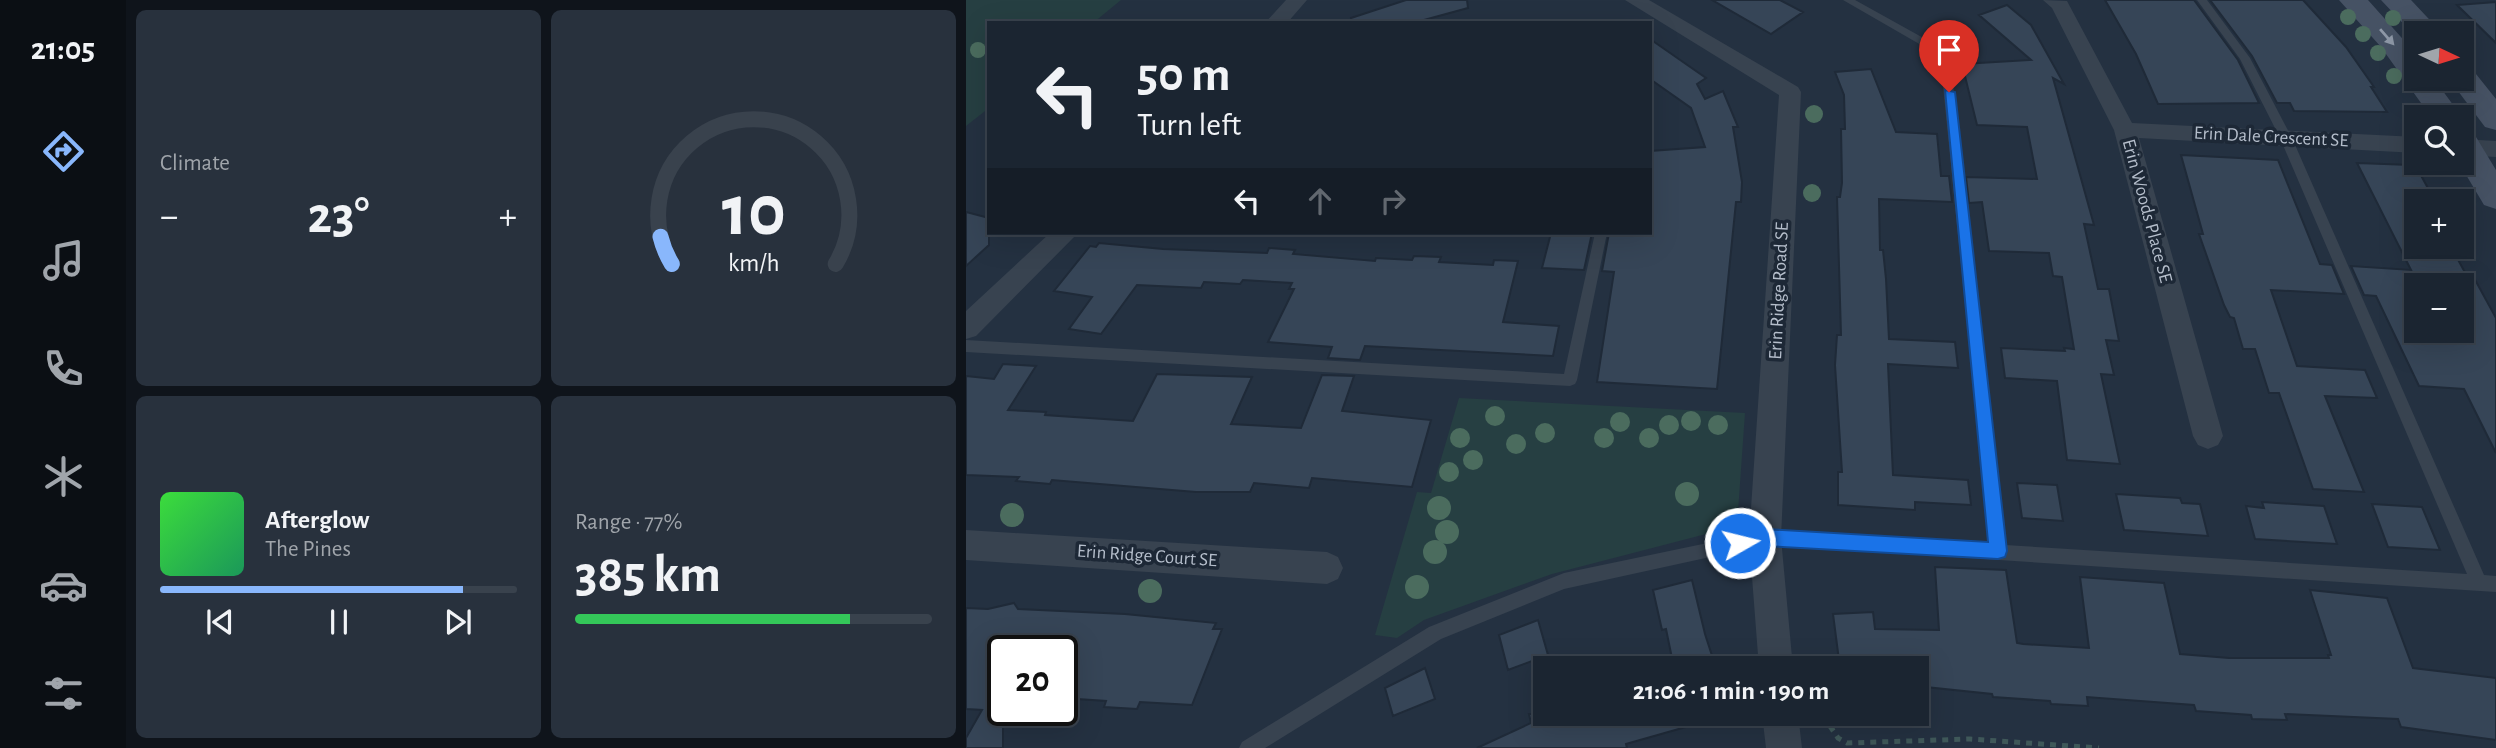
<!DOCTYPE html>
<meta charset="utf-8">
<style>
body{margin:0;font-family:"Alegreya Sans",sans-serif;background:#28313d;color:#f1f3f6;height:100vh;display:flex;flex-direction:column;font-size:26px;white-space:nowrap}
*{box-sizing:border-box;margin:0}
p{font-size:23px;color:#a0a5ab}
.icon{flex:none;width:38px;height:38px;fill:none;stroke:currentColor;stroke-width:2;stroke-linecap:round;stroke-linejoin:round}
.map{position:relative;flex:1;overflow:hidden}
.drawer{display:flex;flex-direction:column;gap:10px;padding:10px;background:#0f141b;width:840px}
.drawer>*{flex:none}
.banner{position:absolute;left:21px;top:21px;width:665px;height:214px;border-radius:0px;box-shadow:0 7px 28px #0002,0 0 0 2px #39424d;background:#1b2531;color:#f1f3f6;overflow:hidden}
.needle{width:46px;rotate:94deg}
.buttons{position:absolute;left:1438px;top:21px;display:grid;gap:14px}
.buttons a{display:grid;place-items:center;width:70px;height:70px;border-radius:0px;background:#1b2531;box-shadow:0 7px 28px #0002,0 0 0 2px #39424d;font-size:35px}
.speed{position:absolute;left:21px;top:635px;display:flex;gap:14px;font-size:35px;font-weight:700;text-align:center}
.speed>*{display:grid;place-content:center;width:91px;height:91px;border-radius:50%;background:#1b2531;box-shadow:0 7px 28px #0002,0 0 0 2px #39424d;line-height:1}
.speed .limit{border:4px solid #111;border-radius:10px;background:#fff;color:#111}
.pin{position:absolute;display:grid;place-items:center;width:60px;height:60px;color:#fff;margin:-72px -30px;border-radius:50% 50% 50% 0;rotate:-45deg;box-shadow:0 0 7px #0007}
.pin .icon{rotate:45deg}
.me{position:absolute;width:77px;margin:-38px;rotate:82deg;stroke-linejoin:round;filter:drop-shadow(0 0 5px #0008)}
.turn{display:flex;align-items:center;gap:24px;height:147px;padding:0 35px;font-size:32px}
.turn .icon{width:91px;height:91px;stroke-width:2.5}
.turn b{display:block;font-size:49px;line-height:60px}
.lanes{display:flex;align-items:center;height:66px;padding:0 35px;background:#0003;justify-content:center;gap:35px;direction:ltr}
.lanes .off{opacity:.35}
.big{font-size:52px;font-weight:700;line-height:1.1}
.drawer .card{flex:1;display:flex;flex-direction:column;justify-content:center;gap:10px;min-width:0;padding:0 24px;border-radius:10px;background:#28313d}
.drawer .dial{align-items:center;gap:0}
.dial svg{height:182px;overflow:visible;fill:none;stroke:#39424d;stroke-width:7;stroke-linecap:round;text-anchor:middle}
.dial text{fill:#f1f3f6;stroke:none}
.song{display:flex;align-items:center;gap:21px}
.cover{width:84px;height:84px;border-radius:10px;background:linear-gradient(135deg,hsl(120 70% 55%),hsl(150 70% 35%))}
.played{height:7px;border-radius:4px;background:linear-gradient(90deg,#89b7fc 85%,#39424d 85%)}
.keys{display:flex;justify-content:space-around;direction:ltr}
.heat{display:flex;justify-content:space-between;align-items:center;font-size:38px;direction:ltr}
.charge{height:10px;border-radius:5px;background:linear-gradient(90deg,#34c759 77%,#39424d 0)}
.drawer .tiles{flex:1;display:grid;gap:10px;grid-template-columns:repeat(2,1fr)}
.trip{position:absolute;left:567px;top:656px;width:396px;height:70px;border-radius:0px;background:#1b2531;box-shadow:0 7px 28px #0002,0 0 0 2px #39424d;font-weight:700;line-height:70px;text-align:center}
main{display:flex;flex:1;min-height:0}
.tabs{display:flex;flex-direction:column;width:126px;justify-content:space-around;align-items:center;background:#0b0f14;color:#a0a5ab}
.tabs .icon{width:49px;height:49px}
.tabs .selected{color:#89b7fc}
.tabs b{font-size:32px;color:#f1f3f6}
.map>svg:first-child{display:block}
.green{fill:#263f42}
.building{fill:#364557;stroke:#1f2a38;stroke-width:2;fill-rule:evenodd}
.lines{fill:none;stroke-linecap:round;stroke-linejoin:round}
.path{stroke:#3f5859;stroke-width:5;stroke-dasharray:6 6;stroke-linecap:butt}
.lane{fill:#384350;fill-rule:evenodd}
.street{fill:#384350;fill-rule:evenodd}
.secondary{fill:#465264;fill-rule:evenodd}
.tree{fill:#4b6c5e}
.oneway{fill:#8e98a7}
.route{fill:#1a73e8;stroke:#114b97;stroke-width:2}
.labels{text-anchor:middle;dominant-baseline:central;stroke-width:7;stroke-linejoin:round;paint-order:stroke}
.street-label{font-size:19px;fill:#b5becb;stroke:#1d2836}
</style>
<main>
<nav class="tabs">
<b>21:05</b>
<svg class="icon selected" aria-label="directions" viewBox="0 0 24 24"><path d="M12 3l9 9-9 9-9-9zM9 14v-3h6M13 9l2 2-2 2"/></svg>
<svg class="icon" aria-label="music" viewBox="0 0 24 24"><path d="M9 18V5l10-2v13"/><circle cx="6" cy="18" r="3"/><circle cx="16" cy="16" r="3"/></svg>
<svg class="icon" aria-label="phone" viewBox="0 0 24 24"><path d="M5 4h4l2 5-3 2q2 4 5 5l2-3 5 2v4C11 20 4 13 5 4z"/></svg>
<svg class="icon" aria-label="climate" viewBox="0 0 24 24"><path d="M12 3v18M4 7l16 10M4 17L20 7"/></svg>
<svg class="icon" aria-label="car" viewBox="0 0 24 24"><path d="M5 17H2v-5l4-1 3-4h7l3 4 3 1v5h-3M9 17h6M6 11h13"/><circle cx="7" cy="17" r="2"/><circle cx="17" cy="17" r="2"/></svg>
<svg class="icon" aria-label="filters" viewBox="0 0 24 24"><path d="M4 7h16M4 17h16"/><circle cx="9" cy="7" r="2"/><circle cx="15" cy="17" r="2"/></svg>
</nav>
<section class="drawer">
<div class="tiles">
<div class="card"><p>Climate</p>
<div class="heat"><a>−</a><b class="big">23°</b><a>+</a></div>
</div>
<div class="card dial"><svg viewBox="0 0 100 80">
<path d="M14 69A42 42 0 1 1 86 69"/>
<path d="M14 69A42 42 0 0 1 9 57" stroke="#89b7fc"/>
<text x="50" y="56" font-size="32" font-weight="700">10</text>
<text x="50" y="72" font-size="11">km/h</text>
</svg></div>
<div class="card">
<div class="song"><i class="cover"></i><div><b>Afterglow</b><p>The Pines</p></div></div>
<div class="played"></div>
<div class="keys"><svg class="icon" aria-label="previous" viewBox="0 0 24 24"><path d="M18 5L8 12l10 7zM5 5v14"/></svg><svg class="icon" aria-label="pause" viewBox="0 0 24 24"><path d="M8 5v14M16 5v14"/></svg><svg class="icon" aria-label="next" viewBox="0 0 24 24"><path d="M6 5l10 7-10 7zM19 5v14"/></svg></div>
</div>
<div class="card"><p>Range · 77%</p><b class="big">385 km</b><div class="charge"></div></div>
</div>
</section>
<div class="map">
<svg width="1530" height="748" viewBox="0 0 1530 748">
<rect width="100%" height="100%" fill="#243141"/>
<path class="green" d="M0,0H155L127,23H23V108L0,126Z
M493,398L779,413L771,526L586,574L458,620L431,638L409,635L451,492L465,493Z"/>
<path class="building" d="M440,0H501L502,8L447,23H386L385,18Z
M746,0H814L837,12L805,34Z
M1139,0H1228L1272,60L1293,103L1192,104L1170,54Z
M1244,0H1337L1380,47L1408,87H1405L1421,112L1328,111L1324,103H1311L1286,56Z
M1530,2V43L1491,5Z
M1041,5L1065,25L1098,84L1087,78L1128,225L1118,224L1132,289H1143L1153,341L1140,340L1148,375L1135,374L1154,464L1101,460L1091,381L1039,378L1035,348L1099,351L1098,348L1108,349L1096,277L1087,276L1083,253L1023,251L1016,202L1003,203L1000,177L1071,179L1061,127L1011,125L996,64L1065,60L1013,15Z
M684,39L740,78L731,84L739,99L757,91L772,127H767L776,182L775,202H770L751,389L631,382L648,272L636,271L643,233L684,234V151L739,147L725,108L684,79Z
M905,69L930,132L971,134L975,176H983L986,202L913,199L914,250H917L920,279L923,339L989,342L992,368L922,364L927,475L1002,480L1005,505L949,502V510L872,505V472H876L869,365L871,335H875L871,197H874L876,183L875,129H879L878,95L869,72Z
M1215,155L1312,160L1354,264L1366,265L1378,294L1305,290L1331,366L1399,370L1411,398L1359,396L1398,492L1347,489L1313,393H1303L1289,349H1277L1268,318L1264,317L1258,305L1233,234H1237Z
M1391,163L1445,165L1452,170L1469,201H1451V247H1485L1501,276H1507L1530,318V453L1498,389L1453,386L1410,296L1398,295L1385,266L1445,270ZM1451,285H1496V331H1451Z
M0,212L23,218V245L0,266Z
M585,233H626L618,270L576,268Z
M133,243L197,249L301,253L303,248L329,250L327,254L409,261L410,258L446,260L448,256L475,257L473,262L527,265L528,260L552,261L537,322L593,326L587,356L399,346L394,360L362,358L366,347L302,342L328,289H323L326,283L277,280L274,284L238,282L235,288L171,285L135,334L103,329L126,297L88,291L124,246L130,247Z
M37,364L70,366L42,410L80,412L79,415L167,421L191,374L286,377L265,424L335,428L356,375L388,376L376,411L465,420L446,487L346,478L343,488L288,483L284,492H230L86,480L84,484L50,481L53,477L0,475V376L28,379Z
M1051,483L1091,485L1097,521L1056,518Z
M1150,494L1214,498L1216,503L1234,504L1242,536L1158,530Z
M1296,502L1358,506L1371,544L1289,539L1280,506L1298,508Z
M1406,504L1456,507L1474,550L1422,547Z
M969,567L1040,570L1051,643L1057,644L1123,648L1114,577L1198,583L1214,654L1263,658H1363L1362,655H1365L1344,590L1421,598L1447,668L1530,678V740L1435,727L1432,719L1319,714L1321,720L1286,719L1285,715L1230,711L1228,705L1121,697L1122,706L1085,704L1084,701L1027,697L1026,694L950,686V668H874L867,614L907,612L909,629L973,630Z
M726,580L739,634L750,668H708L700,629L696,630L687,590Z
M48,603L52,609L159,614L250,623L247,629H256L226,705L174,702L171,709L138,707L140,701L96,698V651H37V748H0V738L16,710L0,709V608L22,609Z
M572,620L582,655L542,670L533,635Z
M459,668L469,699L427,716L419,688Z
M563,714H740L741,721L660,744L661,748H511L565,723Z"/>
<g class="lines">
<path class="path" d="M864,726L872,738L881,743L1004,739L1133,748"/>
<path class="lane" d="M877,0H889L970,45L985,66L1039,545L1501,574L1314,138L1274,59L1231,0H1241L1284,58L1326,138L1518,575L1530,576V592L799,545L598,589L475,639L299,748H273L276,742L463,627L598,573L799,531L1023,544L975,66L962,49Z
M629,233H641L611,380L609,384L604,386L0,352V340L598,374Z"/>
<path class="street" d="M320,0H341L321,23H299Z
M659,0H683L832,87L835,92L815,538L827,668H793L783,538L813,95Z
M1077,0L1101,1L1166,123L1451,137V153L1173,138L1257,436L1252,445L1242,449L1232,445L1227,436L1148,130L1086,8Z
M1496,139L1530,141V157L1496,155Z
M84,233H112L10,336L0,339V311Z
M0,530L361,552L372,557L377,568L372,579L361,584L0,560Z
M796,714H832L836,748H800Z"/>
<path class="secondary" d="M1373,0H1402L1451,55V79H1468L1496,117H1465L1415,47Z
M1415,0H1445L1476,33H1451V38Z
M1496,67L1506,69L1530,99V130L1519,127L1483,79H1496Z
M1496,129L1507,132L1530,170V209L1518,205L1493,163H1496Z"/>
</g>
<g class="tree">
<circle cx="1382" cy="17" r="8"/>
<circle cx="1427" cy="18" r="8"/>
<circle cx="1397" cy="34" r="8"/>
<circle cx="12" cy="50" r="8"/>
<circle cx="1412" cy="53" r="8"/>
<circle cx="1428" cy="76" r="8"/>
<circle cx="848" cy="114" r="9"/>
<circle cx="846" cy="193" r="9"/>
<circle cx="529" cy="416" r="10"/>
<circle cx="725" cy="421" r="10"/>
<circle cx="654" cy="422" r="10"/>
<circle cx="703" cy="425" r="10"/>
<circle cx="752" cy="425" r="10"/>
<circle cx="579" cy="433" r="10"/>
<circle cx="494" cy="438" r="10"/>
<circle cx="638" cy="438" r="10"/>
<circle cx="683" cy="438" r="10"/>
<circle cx="550" cy="444" r="10"/>
<circle cx="507" cy="460" r="10"/>
<circle cx="483" cy="472" r="10"/>
<circle cx="721" cy="494" r="12"/>
<circle cx="473" cy="508" r="12"/>
<circle cx="46" cy="515" r="12"/>
<circle cx="481" cy="532" r="12"/>
<circle cx="469" cy="552" r="12"/>
<circle cx="451" cy="587" r="12"/>
<circle cx="184" cy="591" r="12"/>
</g>
<defs><path id="oneway-solid" d="M-6-.8H1V-3.2L6.5 0L1 3.2V.8H-6Z" transform="scale(1.75)"/></defs>
<use class="oneway" href="#oneway-solid" transform="translate(1421 37) rotate(49)"/>
<path class="route" d="M979,90L989,92L1041,551L1039,557L1032,559L799,546L774,552L767,549L764,543L767,537L799,529L1022,542Z"/>
<g class="labels">
<g class="street-label">
<text transform="translate(1305 137) rotate(3)">Erin Dale Crescent SE</text>
<text transform="translate(1181 211) rotate(75)">Erin Woods Place SE</text>
<text transform="translate(813 291) rotate(-87)">Erin Ridge Road SE</text>
<text transform="translate(181 556) rotate(4)">Erin Ridge Court SE</text>
</g>
</g>
</svg>
<div class="buttons">
<a><svg class="needle" viewBox="-14 -14 28 28"><path d="M0-13l5 13h-10z" fill="#e53935"/><path d="M0 13l5-13h-10z" fill="#a0a5ab"/></svg></a>
<a><svg class="icon" aria-label="search" viewBox="0 0 24 24"><circle cx="10" cy="10" r="6"/><path d="M15 15l6 6"/></svg></a>
<a>+</a>
<a>−</a>
</div>
<div class="speed"><div class="limit">20</div></div>
<div class="pin" style="left:983px;top:92px;background:#d93025"><svg class="icon" aria-label="arrive" viewBox="0 0 24 24"><path d="M6 21V4h12l-3 4 3 4H6"/></svg></div>
<svg class="me" style="left:774px;top:543px" viewBox="-20 -20 40 40"><circle r="17" fill="#1a73e8" stroke="#fff" stroke-width="3"/><path d="M0-11L8 9 0 5-8 9z" fill="#fff"/></svg>
<div class="trip">21:06 · 1 min · 190 m</div>
<div class="banner">
<div class="turn"><svg class="icon" aria-label="left" viewBox="0 0 24 24"><path d="M17 20v-9H6M10 6l-5 5 5 5"/></svg><div><b>50 m</b>Turn left</div></div>
<div class="lanes"><svg class="icon" aria-label="left" viewBox="0 0 24 24"><path d="M17 20v-9H6M10 6l-5 5 5 5"/></svg><svg class="icon off" aria-label="ahead" viewBox="0 0 24 24"><path d="M12 20V5M6 11l6-6 6 6"/></svg><svg class="icon off" aria-label="right" viewBox="0 0 24 24"><path d="M7 20v-9h11M14 6l5 5-5 5"/></svg></div>
</div>
</div>
</main>
